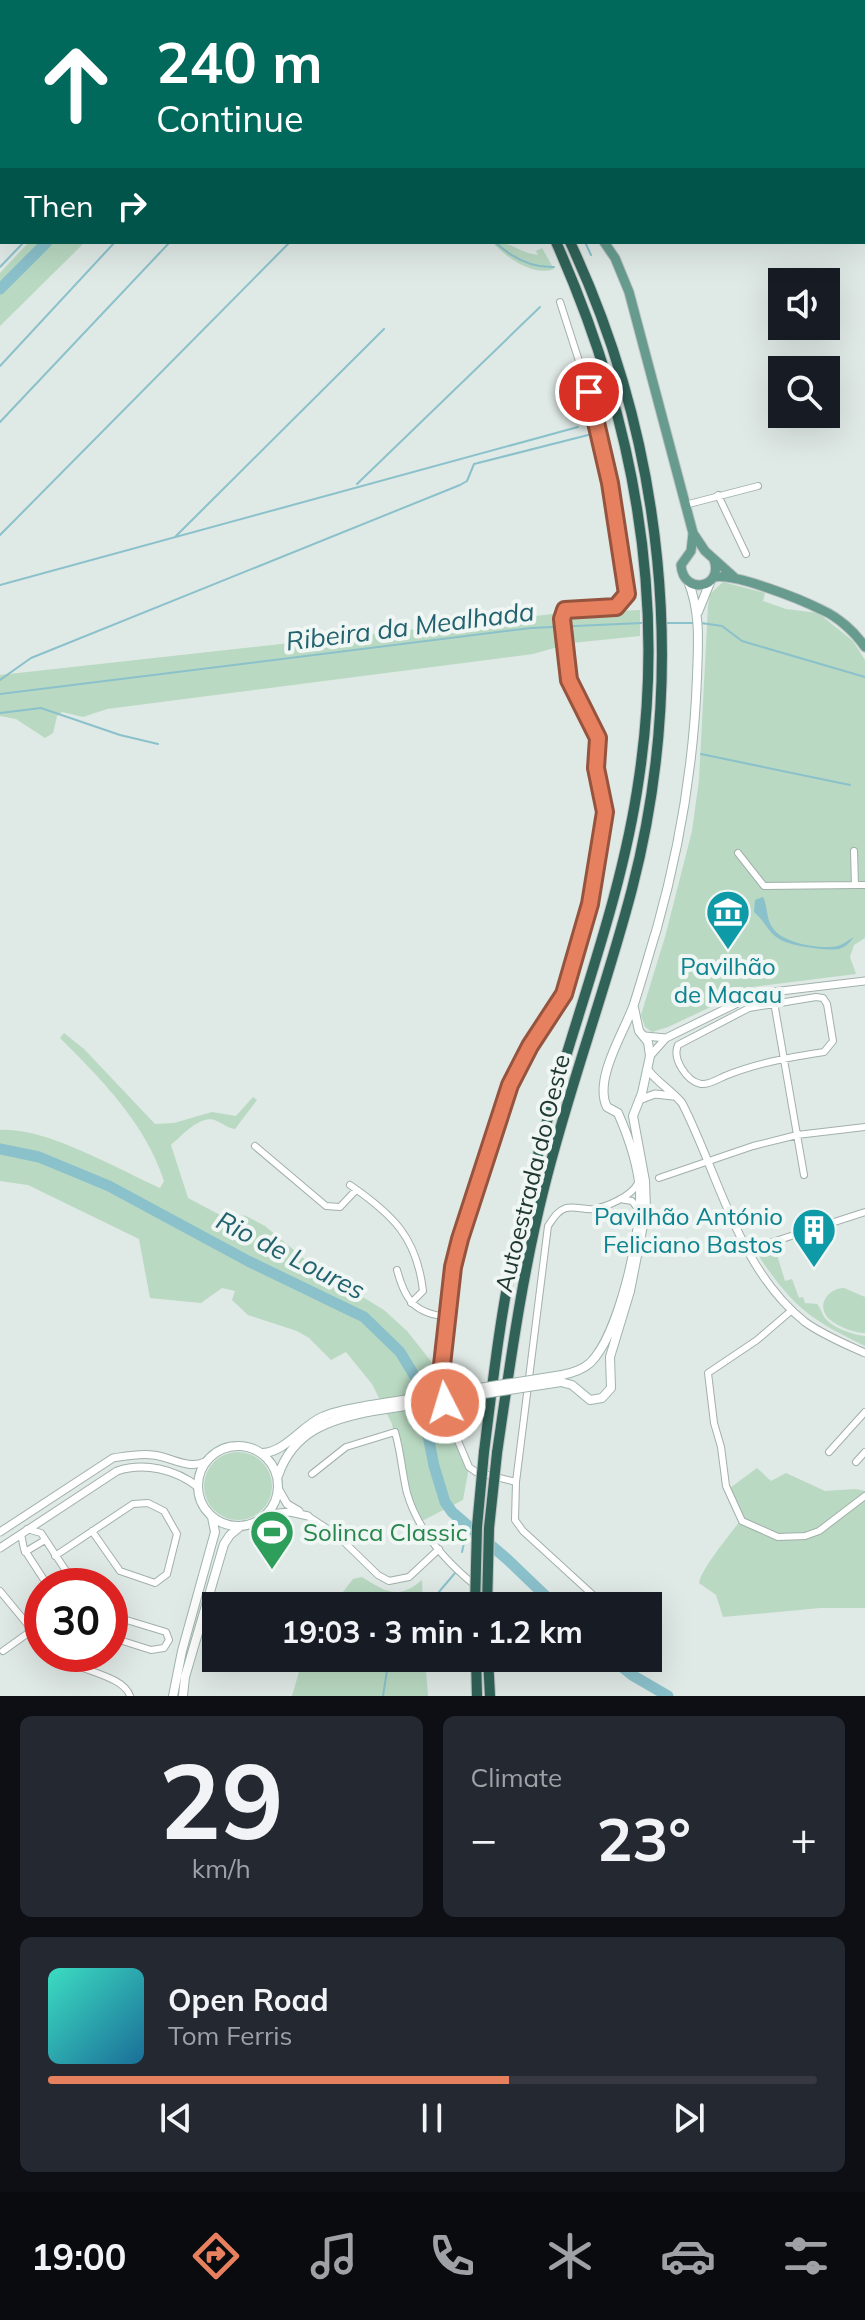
<!DOCTYPE html>
<meta charset="utf-8">
<style>
body{margin:0;font-family:Mulish,sans-serif;background:#242831;color:#f1f3f6;height:100vh;display:flex;flex-direction:column;font-size:30px;white-space:nowrap}
*{box-sizing:border-box;margin:0}
p{font-size:26px;color:#9ea1a6}
.icon{flex:none;width:44px;height:44px;fill:none;stroke:currentColor;stroke-width:2;stroke-linecap:round;stroke-linejoin:round}
.map{position:relative;height:1696px;overflow:hidden}
.sheet{display:flex;flex-direction:column;gap:20px;padding:20px;background:#0d0f14;flex:1}
.sheet>*{flex:none}
.guide{position:absolute;left:0px;top:0px;width:866px;height:244px;box-shadow:0 8px 32px #0002;background:#00695c;color:#fff;overflow:hidden}
.fabs{position:absolute;left:768px;top:268px;display:grid;gap:16px}
.fabs a{display:grid;place-items:center;width:72px;height:72px;border-radius:0px;background:#171b24;box-shadow:0 8px 32px #0002;font-size:40px}
.speed{position:absolute;left:24px;top:1568px;display:flex;gap:16px;font-size:40px;font-weight:700;text-align:center}
.speed>*{display:grid;place-content:center;width:104px;height:104px;border-radius:50%;background:#171b24;box-shadow:0 8px 32px #0002;line-height:1}
.speed .limit{border:12px solid #d22;background:#fff;color:#111}
.pin{position:absolute;display:grid;place-items:center;width:68px;height:68px;color:#fff;margin:-34px;border:4px solid #fff;border-radius:50%;box-shadow:0 2px 8px #0007}
.me{position:absolute;width:88px;margin:-44px;rotate:355deg;stroke-linejoin:round;filter:drop-shadow(0 0 6px #0008)}
.turn{display:flex;align-items:center;gap:28px;height:168px;padding:0 24px;font-size:36px}
.turn .icon{width:104px;height:104px;stroke-width:2.5}
.turn b{display:block;font-size:56px;line-height:68px}
.then{display:flex;align-items:center;height:76px;padding:0 24px;background:#0003;gap:16px;font-size:30px}
.big{font-size:60px;font-weight:700;line-height:1.1}
.sheet .widget{flex:1;display:flex;flex-direction:column;justify-content:center;gap:12px;min-width:0;padding:0 28px;border-radius:12px;background:#242831}
.sheet .dial{align-items:center;gap:0}
.dial b{font-size:104px;line-height:1}
.song{display:flex;align-items:center;gap:24px}
.cover{width:96px;height:96px;border-radius:12px;background:linear-gradient(135deg,hsl(170 70% 55%),hsl(200 70% 35%))}
.played{height:8px;border-radius:4px;background:linear-gradient(90deg,#e7805f 60%,#363941 60%)}
.keys{display:flex;justify-content:space-around;direction:ltr}
.heat{display:flex;justify-content:space-between;align-items:center;font-size:44px;direction:ltr}
.sheet .tiles{flex:1;display:grid;gap:20px;grid-template-columns:1fr 1fr}
.widget:last-child{grid-column:span 2}
.trip{position:absolute;left:202px;top:1592px;width:460px;height:80px;border-radius:0px;background:#171b24;box-shadow:0 8px 32px #0002;font-weight:700;line-height:80px;text-align:center}
.menu{display:flex;height:128px;justify-content:space-around;align-items:center;background:#090b0e;color:#9ea1a6}
.menu .icon{width:56px;height:56px}
.menu .on{color:#e7805f}
.menu b{font-size:36px;color:#f1f3f6}
.map>svg:first-child{display:block}
.green{fill:#b9d9c2}
.water{fill:#8bc1cb}
.lines{fill:none;stroke-linecap:round;stroke-linejoin:round}
.stream{stroke:#8bc1cb;stroke-width:2}
.river{stroke:#8bc1cb;stroke-width:11}
.minor-casing{stroke:#a2b0ac;stroke-width:8}
.tertiary-casing{stroke:#a2b0ac;stroke-width:9}
.secondary-casing{stroke:#9fb4ac;stroke-width:10}
.primary-casing{stroke:#bcc3c2;stroke-width:11}
.motorway-casing{stroke:#bcc3c2;stroke-width:12}
.minor{stroke:#fff;stroke-width:6}
.tertiary{stroke:#fff;stroke-width:7}
.secondary{stroke:#fff;stroke-width:8}
.primary{stroke:#679b8e;stroke-width:9}
.motorway{stroke:#306257;stroke-width:10}
.secondary-bridge-casing{stroke:#9fb4ac;stroke-width:10;stroke-linecap:butt}
.motorway-bridge-casing{stroke:#bcc3c2;stroke-width:12;stroke-linecap:butt}
.secondary-bridge{stroke:#fff;stroke-width:8}
.motorway-bridge{stroke:#306257;stroke-width:10}
.route-casing{stroke:#96533e;stroke-width:20}
.route{stroke:#e7805f;stroke-width:14}
.labels{text-anchor:middle;dominant-baseline:central;stroke-width:8;stroke-linejoin:round;paint-order:stroke}
.culture-label{font-size:24px;fill:#0d838f;stroke:#eff6f3}
.street-label{font-size:24px;fill:#213832;stroke:#eff6f3}
.leisure-label{font-size:24px;fill:#27864d;stroke:#eff6f3;text-anchor:start}
.water-label{font-size:26px;font-style:italic;fill:#21626e;stroke:#eff6f3}
</style>
<div class="map">
<svg width="865" height="1696" viewBox="0 0 865 1696">
<rect width="100%" height="100%" fill="#dfe9e5"/>
<path class="green" d="M29,242H85L0,326V273Z
M492,242C513,242 519,253 538,255L536,251L542,248L554,269C533,277 506,257 492,242Z
M723,582L765,593L763,601L786,609L818,613L853,641L865,660V938L854,945L850,957L856,974L753,987L668,1027L652,1032L645,1027L641,1015L665,937L692,831L699,780L708,606L710,594Z
M640,610V636L572,643L533,654L107,709L83,717L62,712L57,716L53,733L45,738L16,719L0,716V675L562,613Z
M64,1033L84,1049L155,1124L174,1123L212,1112L236,1116L253,1097L257,1100L235,1129C227,1128 224,1124 217,1121C201,1113 182,1136 171,1145L188,1198L237,1224L244,1215L265,1226L307,1261L324,1270L336,1281L384,1310L407,1331L441,1374L448,1417L469,1467L463,1500L418,1523L407,1491L392,1424L372,1384L346,1352L331,1360L309,1338L297,1331L248,1315L232,1300L235,1291L222,1288L201,1303L150,1298L139,1239L28,1185L0,1181V1130C46,1127 117,1169 160,1188L164,1181C146,1124 101,1079 60,1038Z
M773,1252L774,1256L777,1255L785,1281L792,1279L799,1298L803,1297L805,1303L817,1304C820,1307 821,1311 823,1315C829,1327 853,1335 865,1336V1346C810,1319 795,1309 760,1258L761,1255Z
M844,1288L865,1297V1333C854,1333 837,1326 829,1319C815,1305 829,1288 844,1288Z
M204 1486a34 34 0 1 1 68 0a34 34 0 1 1-68 0Z
M757,1468L771,1481L786,1473L825,1491L856,1489L865,1491V1608H820L723,1617L716,1595L699,1583C702,1567 731,1534 742,1518L730,1488Z
M362,1577C384,1591 398,1601 422,1580L423,1606H332L353,1579Z
M303,1658H425L428,1696H292Z"/>
<path class="water" d="M763,897C768,907 766,918 772,927C781,943 821,950 838,946C844,944 848,940 854,937C850,942 846,947 839,949C827,951 791,946 781,940C769,934 764,920 754,912L755,900Z"/>
<g class="lines">
<path class="stream" d="M232,2L233,0
M864,152H865
M495,242C511,257 531,268 554,267
M585,242L591,255
M0,267L24,242
M0,366L115,242
M0,422L170,242
M357,484L540,307
M0,535L290,242
M175,537L384,329
M0,585L578,427
M665,623H694
M701,623L722,626L742,641L865,677
M0,680L31,658L460,485L467,481L474,464L596,433
M0,694L531,628L642,623
M0,713L41,708L120,735L158,744
M701,754L850,785
M462,1552L468,1526
M427,1606L455,1573
M383,1696L389,1658"/>
<path class="river" d="M257,2L259,0
M0,289L47,242
M0,1149L39,1157L109,1186L248,1261L364,1317L400,1352L417,1380L434,1466L445,1502L452,1512L507,1559L556,1606
M611,1658L632,1675L668,1696"/>
<g class="minor-casing">
<path id="minor" d="M807,0L809,2
M843,2L844,0
M864,41H865
M718,495L746,554
M685,505L758,486
M854,851L855,885H865
M738,853L764,886L855,885
M816,997L823,998L827,1004L833,1041L824,1052C791,1057 757,1063 725,1076C718,1079 709,1085 701,1084C686,1081 672,1058 678,1045L749,1008Z
M774,1002L804,1175
M255,1146L326,1206L340,1207L356,1190
M659,1178L753,1146L797,1135L865,1127
M350,1185C392,1214 417,1237 423,1291L411,1303
M620,1199L632,1201L639,1210
M748,1250L865,1212
M397,1270C405,1300 414,1313 447,1317
M792,1310L757,1340L708,1373L714,1423L721,1447L726,1486L742,1521L778,1537L805,1536L819,1531L865,1496
M829,1452L865,1412
M856,1462L865,1452
M312,1474L346,1447L395,1432C401,1452 402,1473 407,1493C418,1531 446,1562 477,1587
M516,1482L476,1472L469,1467L448,1417L441,1388L453,1267L473,1195L510,1085L530,1046L564,994L590,904L605,812L596,768L598,738L569,680L562,619L565,610L616,607L627,594L604,454L589,392L560,302
M308,1516L337,1535L378,1575L389,1581L409,1577L439,1549
M27,1529L41,1533L76,1586
M21,1534L24,1549L48,1586
M25,1552L45,1540
M55,1556L133,1504L148,1503L164,1511L177,1534L167,1574L155,1583L120,1571L92,1531
M0,1591L42,1642
M489,1596L502,1606
M605,1606L523,1531L515,1520L516,1482L548,1226C553,1219 557,1211 566,1208C575,1206 584,1210 593,1209C607,1207 632,1196 638,1183
M110,1615L166,1632L169,1640L164,1648L151,1650L110,1637
M3,1651L31,1631
M56,1654C75,1671 123,1674 130,1696"/>
</g>
<g class="tertiary-casing">
<path id="tertiary" d="M645,1036L666,1038
M650,1056L666,1038L756,994L865,981
M648,1070C658,1083 671,1090 682,1103C719,1175 738,1269 805,1322C823,1335 845,1344 865,1353
M639,1100L655,1094L673,1096
M279,1490L287,1504L299,1511
M267,1514L290,1512L308,1516
M0,1532L113,1458C126,1456 140,1453 153,1455C171,1457 188,1470 205,1462
M0,1548L117,1471C144,1462 175,1469 198,1487"/>
</g>
<g class="secondary-casing">
<path id="secondary" d="M698,612L711,580
M562,1375C572,1373 582,1370 590,1363C619,1335 642,1231 640,1191C638,1164 629,1138 618,1113L607,1107C593,1079 625,1031 634,1004C642,979 649,954 657,928C680,846 694,762 697,677C698,644 701,613 688,581
M561,1382L572,1385L590,1400L602,1398L611,1388L610,1357L630,1291L646,1210L645,1181L633,1116L642,1093L650,1056L648,1042L639,1031L634,1008
M198 1486a40 40 0 1 1 80 0a40 40 0 1 1-80 0Z
M263,1453C285,1452 302,1426 322,1417C337,1410 354,1408 371,1405
M278,1476C293,1431 330,1419 373,1411
M173,1696L182,1651L215,1532L212,1517
M183,1696L185,1677L224,1544L230,1535L241,1526"/>
</g>
<g class="primary-casing">
<path id="primary" d="M443,0L445,2
M578,0L579,2
M588,0L589,2
M604,242L615,258L629,292L693,533L705,551L734,577
M693,533L691,551L681,565C683,596 724,588 714,560
M714,577C735,573 800,599 822,610C838,617 855,632 865,647"/>
</g>
<g class="motorway-casing">
<path id="motorway" d="M377,0L379,2
M391,0L393,2
M408,0L410,2
M484,1452C492,1389 499,1324 512,1261C523,1208 538,1155 552,1103C583,995 623,890 639,778C667,591 632,413 556,242
M497,1453C510,1364 522,1275 544,1188C569,1087 606,989 632,889C688,673 664,443 570,242
M476,1658L477,1696
M488,1658L490,1696"/>
</g>
<use href="#minor" class="minor"/>
<use href="#tertiary" class="tertiary"/>
<use href="#secondary" class="secondary"/>
<use href="#primary" class="primary"/>
<use href="#motorway" class="motorway"/>
<g class="secondary-bridge-casing">
<path id="secondary-bridge" d="M371,1405L562,1375
M373,1411L561,1382"/>
</g>
<g class="motorway-bridge-casing">
<path id="motorway-bridge" d="M475,1606L477,1527L484,1452
M487,1606L489,1528L497,1453"/>
</g>
<use href="#secondary-bridge" class="secondary-bridge"/>
<use href="#motorway-bridge" class="motorway-bridge"/>
</g>
<g class="lines">
<g class="route-casing">
<path id="route" d="M445,1403L441,1374L453,1267L460,1239L510,1085L530,1046L564,994L590,904L605,812L596,768L598,738L569,680L562,619L565,610L616,607L627,594L610,483L589,392"/>
</g>
<use href="#route" class="route"/>
</g>
<defs>
<g id="museum-pin" transform="scale(2.3)"><path d="M0 17L-7.5 6A9.5 9.5 0 1 1 7.5 6Z" fill="#0f9aa8" stroke="#eff6f3"/><path d="M0-6L6-3V-2H-6V-3ZM-5-1h2V3h-2ZM-1-1h2V3h-2ZM3-1h2V3H3ZM-6 4H6V6H-6Z" fill="#fff"/></g>
<g id="building-pin" transform="scale(2.3)"><path d="M0 17L-7.5 6A9.5 9.5 0 1 1 7.5 6Z" fill="#0f9aa8" stroke="#eff6f3"/><path d="M-4-6H4V6H1V3H-1V6H-4ZM-2.5-4.3h1.7v1.8h-1.7ZM.8-4.3h1.7v1.8H.8ZM-2.5-1h1.7V.8h-1.7ZM.8-1h1.7V.8H.8Z" fill="#fff"/></g>
<g id="stadium-pin" transform="scale(2.3)"><path d="M0 17L-7.5 6A9.5 9.5 0 1 1 7.5 6Z" fill="#2e9e5b" stroke="#eff6f3"/><path d="M0-5a6.5 5 0 1 0 0 10a6.5 5 0 1 0 0-10ZM-3.5-1.8h7v3.6h-7Z" fill="#fff"/></g>
</defs>
<g fill-rule="evenodd">
<use href="#museum-pin" x="728" y="912"/>
<use href="#building-pin" x="814" y="1230"/>
<use href="#stadium-pin" x="272" y="1532"/>
</g>
<g class="labels">
<g class="culture-label">
<text x="728" y="966">Pavilhão<tspan x="728" dy="28">de Macau</tspan></text>
<text x="783" y="1216" text-anchor="end">Pavilhão António<tspan x="783" dy="28">Feliciano Bastos</tspan></text>
</g>
<g class="street-label">
<text transform="translate(532 1173) rotate(-76)">Autoestrada do Oeste</text>
</g>
<g class="leisure-label">
<text x="303" y="1532">Solinca Classic</text>
</g>
<g class="water-label">
<text transform="translate(410 626) rotate(-7)">Ribeira da Mealhada</text>
<text transform="translate(291 1255) rotate(27)">Rio de Loures</text>
</g>
</g>
</svg>
<div class="fabs">
<a><svg class="icon" aria-label="sound" viewBox="0 0 24 24"><path d="M4 9h4l5-4v14l-5-4H4zM17 9q2 3 0 6"/></svg></a>
<a><svg class="icon" aria-label="search" viewBox="0 0 24 24"><circle cx="10" cy="10" r="6"/><path d="M15 15l6 6"/></svg></a>
</div>
<div class="speed"><div class="limit">30</div></div>
<div class="pin" style="left:589px;top:392px;background:#d93025"><svg class="icon" aria-label="arrive" viewBox="0 0 24 24"><path d="M6 21V4h12l-3 4 3 4H6"/></svg></div>
<svg class="me" style="left:445px;top:1403px" viewBox="-20 -20 40 40"><circle r="17" fill="#e7805f" stroke="#fff" stroke-width="3"/><path d="M0-11L8 9 0 5-8 9z" fill="#fff"/></svg>
<div class="trip">19:03 · 3 min · 1.2 km</div>
<div class="guide">
<div class="turn"><svg class="icon" aria-label="ahead" viewBox="0 0 24 24"><path d="M12 20V5M6 11l6-6 6 6"/></svg><div><b>240 m</b>Continue</div></div>
<div class="then">Then<svg class="icon" aria-label="right" viewBox="0 0 24 24"><path d="M7 20v-9h11M14 6l5 5-5 5"/></svg></div>
</div>
</div>
<section class="sheet">
<div class="tiles">
<div class="widget dial"><b>29</b><p>km/h</p></div>
<div class="widget"><p>Climate</p>
<div class="heat"><a>−</a><b class="big">23°</b><a>+</a></div>
</div>
<div class="widget">
<div class="song"><i class="cover"></i><div><b>Open Road</b><p>Tom Ferris</p></div></div>
<div class="played"></div>
<div class="keys"><svg class="icon" aria-label="previous" viewBox="0 0 24 24"><path d="M18 5L8 12l10 7zM5 5v14"/></svg><svg class="icon" aria-label="pause" viewBox="0 0 24 24"><path d="M8 5v14M16 5v14"/></svg><svg class="icon" aria-label="next" viewBox="0 0 24 24"><path d="M6 5l10 7-10 7zM19 5v14"/></svg></div>
</div>
</div>
</section>
<nav class="menu">
<b>19:00</b>
<svg class="icon on" aria-label="directions" viewBox="0 0 24 24"><path d="M12 3l9 9-9 9-9-9zM9 14v-3h6M13 9l2 2-2 2"/></svg>
<svg class="icon" aria-label="music" viewBox="0 0 24 24"><path d="M9 18V5l10-2v13"/><circle cx="6" cy="18" r="3"/><circle cx="16" cy="16" r="3"/></svg>
<svg class="icon" aria-label="phone" viewBox="0 0 24 24"><path d="M5 4h4l2 5-3 2q2 4 5 5l2-3 5 2v4C11 20 4 13 5 4z"/></svg>
<svg class="icon" aria-label="climate" viewBox="0 0 24 24"><path d="M12 3v18M4 7l16 10M4 17L20 7"/></svg>
<svg class="icon" aria-label="car" viewBox="0 0 24 24"><path d="M5 17H2v-5l4-1 3-4h7l3 4 3 1v5h-3M9 17h6M6 11h13"/><circle cx="7" cy="17" r="2"/><circle cx="17" cy="17" r="2"/></svg>
<svg class="icon" aria-label="filters" viewBox="0 0 24 24"><path d="M4 7h16M4 17h16"/><circle cx="9" cy="7" r="2"/><circle cx="15" cy="17" r="2"/></svg>
</nav>
